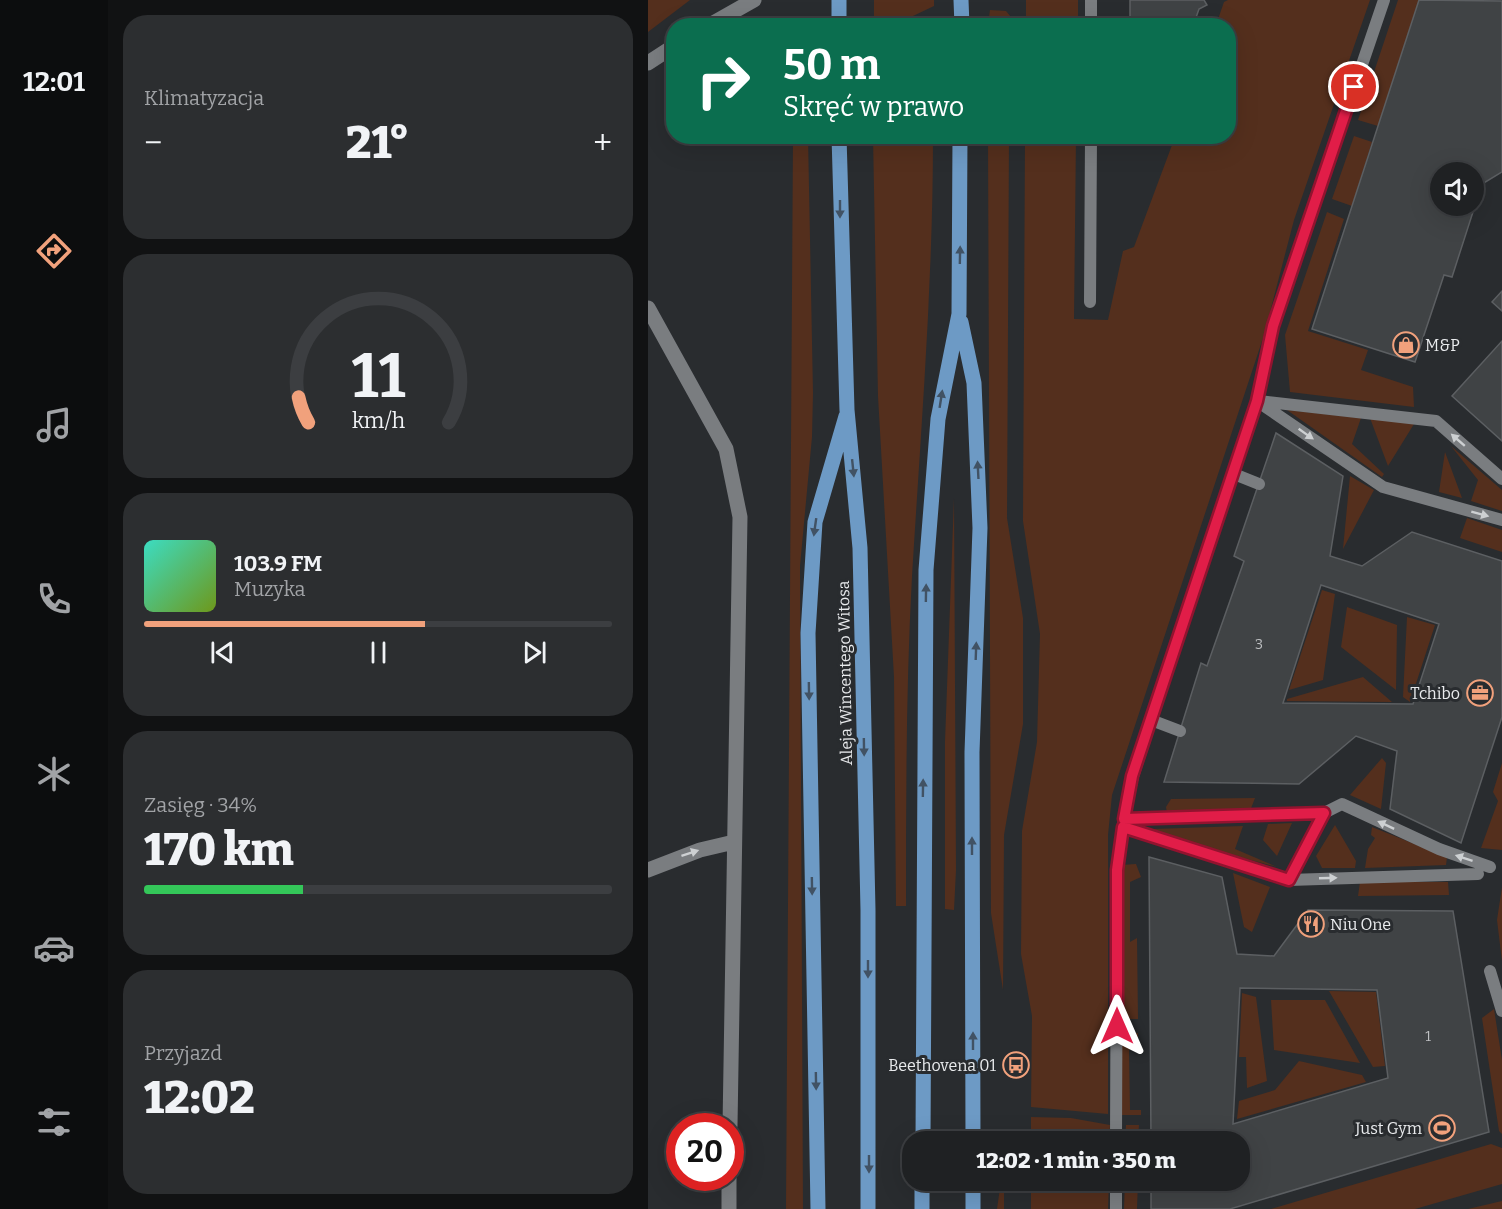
<!DOCTYPE html>
<html lang="pl">
<meta charset="utf-8">
<style>
body{margin:0;font-family:Bitter,serif;background:#2c2e30;color:#f1f3f6;height:100vh;display:flex;flex-direction:column;font-size:22px;white-space:nowrap}
*{box-sizing:border-box;margin:0}
p{font-size:20px;color:#a1a3a6}
.icon{flex:none;width:33px;height:33px;fill:none;stroke:currentColor;stroke-width:2;stroke-linecap:round;stroke-linejoin:round}
.map{position:relative;flex:1;overflow:hidden}
.side{display:flex;flex-direction:column;gap:15px;padding:15px;background:#111213;width:540px}
.side>*{flex:none}
.hud{position:absolute;left:18px;top:18px;width:570px;height:126px;border-radius:24px;box-shadow:0 6px 24px #0002,0 0 0 2px #3c3e41;background:#0b6e4f;color:#fff;overflow:hidden}
.controls{position:absolute;left:782px;top:162px;display:grid;gap:12px}
.controls a{display:grid;place-items:center;width:54px;height:54px;border-radius:50%;background:#1f2123;box-shadow:0 6px 24px #0002,0 0 0 2px #3c3e41;font-size:30px}
.speed{position:absolute;left:18px;top:1113px;display:flex;gap:12px;font-size:30px;font-weight:700;text-align:center}
.speed>*{display:grid;place-content:center;width:78px;height:78px;border-radius:50%;background:#1f2123;box-shadow:0 6px 24px #0002,0 0 0 2px #3c3e41;line-height:1}
.speed .limit{border:9px solid #d22;background:#fff;color:#111}
.pin{position:absolute;display:grid;place-items:center;width:51px;height:51px;color:#fff;margin:-26px;border:3px solid #fff;border-radius:50%;box-shadow:0 2px 6px #0007}
.me{position:absolute;width:66px;margin:-33px;rotate:0deg;stroke-linejoin:round;filter:drop-shadow(0 0 4px #0008)}
.turn{display:flex;align-items:center;gap:21px;height:126px;padding:0 18px;font-size:27px}
.turn .icon{width:78px;height:78px;stroke-width:2.5}
.turn b{display:block;font-size:42px;line-height:51px}
.big{font-size:45px;font-weight:800;line-height:1.1}
.side .tile{flex:1;display:flex;flex-direction:column;justify-content:center;gap:9px;min-width:0;padding:0 21px;border-radius:24px;background:#2c2e30}
.side .dial{align-items:center;gap:0}
.dial svg{height:156px;overflow:visible;fill:none;stroke:#3c3e41;stroke-width:7;stroke-linecap:round;text-anchor:middle}
.dial text{fill:#f1f3f6;stroke:none}
.song{display:flex;align-items:center;gap:18px}
.cover{width:72px;height:72px;border-radius:9px;background:linear-gradient(135deg,hsl(170 70% 55%),hsl(80 70% 35%))}
.played{height:6px;border-radius:3px;background:linear-gradient(90deg,#f1a17c 60%,#3c3e41 60%)}
.keys{display:flex;justify-content:space-around;direction:ltr}
.heat{display:flex;justify-content:space-between;align-items:center;font-size:33px;direction:ltr}
.charge{height:9px;border-radius:4px;background:linear-gradient(90deg,#34c759 34%,#3c3e41 0)}
.trip{position:absolute;left:254px;top:1131px;width:348px;height:60px;border-radius:24px;background:#1f2123;box-shadow:0 6px 24px #0002,0 0 0 2px #3c3e41;font-weight:800;line-height:60px;text-align:center}
main{display:flex;flex:1;min-height:0}
.tabs{display:flex;flex-direction:column;width:108px;justify-content:space-around;align-items:center;background:#0c0d0e;color:#a1a3a6}
.tabs .icon{width:42px;height:42px}
.tabs .on{color:#f1a17c}
.tabs b{font-size:27px;color:#f1f3f6}
.map>svg:first-child{display:block}
.green{fill:#542f1d}
.building{fill:#404345;stroke:#5c5f62;stroke-width:1.5;fill-rule:evenodd}
.lines{fill:none;stroke-linecap:round;stroke-linejoin:round}
.service{stroke:#7a7d80;stroke-width:12}
.minor{stroke:#7a7d80;stroke-width:15}
.tertiary{stroke:#7a7d80;stroke-width:15}
.primary{stroke:#6d9ac5;stroke-width:15}
.oneway{fill:#415264}
.oneway2{fill:#cdd0d2}
.route-casing{stroke:#92132f;stroke-width:15}
.route{stroke:#e11d48;stroke-width:10}
.labels{text-anchor:middle;dominant-baseline:central;stroke-width:6;stroke-linejoin:round;paint-order:stroke}
.number-label{font-size:14px;fill:#bfc1c3}
.poi-label{font-size:16px;fill:#e9ebed;stroke:#292c2f;text-anchor:end}
.street-label{font-size:16px;fill:#e9ebed;stroke:#292c2f}
</style>
<main>
<nav class="tabs">
<b>12:01</b>
<svg class="icon on" aria-label="directions" viewBox="0 0 24 24"><path d="M12 3l9 9-9 9-9-9zM9 14v-3h6M13 9l2 2-2 2"/></svg>
<svg class="icon" aria-label="music" viewBox="0 0 24 24"><path d="M9 18V5l10-2v13"/><circle cx="6" cy="18" r="3"/><circle cx="16" cy="16" r="3"/></svg>
<svg class="icon" aria-label="phone" viewBox="0 0 24 24"><path d="M5 4h4l2 5-3 2q2 4 5 5l2-3 5 2v4C11 20 4 13 5 4z"/></svg>
<svg class="icon" aria-label="climate" viewBox="0 0 24 24"><path d="M12 3v18M4 7l16 10M4 17L20 7"/></svg>
<svg class="icon" aria-label="car" viewBox="0 0 24 24"><path d="M5 17H2v-5l4-1 3-4h7l3 4 3 1v5h-3M9 17h6M6 11h13"/><circle cx="7" cy="17" r="2"/><circle cx="17" cy="17" r="2"/></svg>
<svg class="icon" aria-label="filters" viewBox="0 0 24 24"><path d="M4 7h16M4 17h16"/><circle cx="9" cy="7" r="2"/><circle cx="15" cy="17" r="2"/></svg>
</nav>
<section class="side">
<div class="tile"><p>Klimatyzacja</p>
<div class="heat"><a>−</a><b class="big">21°</b><a>+</a></div>
</div>
<div class="tile dial"><svg viewBox="0 0 100 80">
<path d="M14 69A42 42 0 1 1 86 69"/>
<path d="M14 69A42 42 0 0 1 9 56" stroke="#f1a17c"/>
<text x="50" y="56" font-size="32" font-weight="700">11</text>
<text x="50" y="72" font-size="11">km/h</text>
</svg></div>
<div class="tile">
<div class="song"><i class="cover"></i><div><b>103.9 FM</b><p>Muzyka</p></div></div>
<div class="played"></div>
<div class="keys"><svg class="icon" aria-label="previous" viewBox="0 0 24 24"><path d="M18 5L8 12l10 7zM5 5v14"/></svg><svg class="icon" aria-label="pause" viewBox="0 0 24 24"><path d="M8 5v14M16 5v14"/></svg><svg class="icon" aria-label="next" viewBox="0 0 24 24"><path d="M6 5l10 7-10 7zM19 5v14"/></svg></div>
</div>
<div class="tile"><p>Zasięg · 34%</p><b class="big">170 km</b><div class="charge"></div></div>
<div class="tile"><p>Przyjazd</p><b class="big">12:02</b></div>
</section>
<div class="map">
<svg width="854" height="1209" viewBox="0 0 854 1209">
<rect width="100%" height="100%" fill="#292c2f"/>
<path class="green" d="M0,0H42L0,32Z
M226,0H286V6L246,25H226Z
M378,0H430V25H378Z
M580,0H722L646,220L616,335L464,795L460,835V1114L383,1107L384,1016L373,954L374,831L389,742L392,634L375,521L377,137H428L426,319L460,320L475,251L486,247L527,137L580,136V26L568,25L576,2Z
M750,0H771L730,126L710,120Z
M342,10L358,11L363,17L362,25H340Z
M160,136L165,393L164,437L152,566L155,1209H138L145,137Z
M706,136L724,142L704,206L684,199Z
M225,137H285C285,283 273,429 264,576C258,686 258,796 258,906H248L246,677L230,396Z
M340,137H361L359,518L375,618V724L356,835L355,990L343,913Z
M679,212L696,219L660,331L720,350L713,370L765,387L766,407L642,392L637,335Z
M639,410L713,418L704,444L736,474L734,477Z
M722,418L766,424L740,466Z
M803,446L854,490V511L823,501L830,480Z
M797,452L814,498L791,492Z
M702,476L726,490L695,549Z
M306,498L308,870L306,910L297,909V742Z
M819,518L854,530V552L812,538Z
M674,590L687,594L675,680L641,690Z
M699,607L749,625L748,690L693,647Z
M759,617L787,625L762,702L755,697Z
M715,677L744,702L639,701V699Z
M734,758L738,763L733,809L702,795Z
M854,763V850L833,848L850,801L845,792Z
M607,798L602,811L519,813L518,807L523,799Z
M644,823L629,856L615,840L620,824Z
M687,825L708,861L707,868H674L668,856Z
M595,826L587,849L629,867L504,833L505,829Z
M724,827L799,857L798,865L717,868L720,849L727,838L723,835Z
M488,864L493,877L482,882V942L489,938L490,1019H473V865Z
M585,873L622,887L604,932L596,927Z
M712,882H800L801,895L710,896Z
M854,887V961L849,920Z
M681,991L728,992L737,1066L725,1067Z
M594,993L608,997L619,1081L599,1088L598,1057H591Z
M623,1000H677L712,1063L626,1050Z
M846,1009L854,1060V1134L851,1131L834,1018Z
M472,1032L490,1033V1044L481,1050L482,1110H493V1115H472Z
M651,1061L714,1075L718,1082L589,1119L591,1101L627,1090Z
M383,1117L423,1118L462,1125L461,1141H383Z
M478,1125H491L490,1141H477Z
M843,1144L854,1148V1184L767,1209H623Z
M353,1181H356V1209H349Z
M383,1181H461L460,1209H383Z
M477,1181H490L489,1209H476Z
M854,1201V1209H820Z"/>
<path class="building" d="M482,0H556L559,5L551,9L545,26H482Z
M771,0L854,1V172L834,184L804,277L796,275L767,362L664,329ZM792,172H825V206H792Z
M854,291V311L844,302Z
M854,341V441L804,396Z
M628,433L695,476L682,556L714,566L764,532L854,561V717L813,843L742,809L749,751L708,736L651,784L516,782L553,663L559,666L596,561L586,556ZM673,585L791,624L765,704L635,703Z
M501,857L574,877L589,954L626,956L660,910L805,911L841,1132L582,1209H503V1180H591V1142H503ZM592,988L729,990L740,1078L585,1124Z"/>
<g class="lines">
<path class="service" d="M443,26V0
M442,302L443,136
M609,401L735,487L854,520
M611,401L788,421L854,479
M586,474L611,484
M503,720L532,731
M476,819L485,776L609,401L625,326L736,0
M830,874L641,880L475,827L476,819L676,813L694,804L791,849L842,867
M641,880L676,813
M842,971L854,1011
M468,1142L469,870L475,827
M468,1209V1180"/>
<path class="minor" d="M0,308L78,449L92,517L82,1126
M0,870L52,850L86,842
M81,1209V1178"/>
<path class="tertiary" d="M60,26L106,0
M0,63L26,46"/>
<path class="primary" d="M313,0L314,26
M191,26V0
M191,136L199,410L212,548L220,910V1209
M313,322L326,383L332,528L324,752L325,1142
M275,1142L278,570L290,419L311,314L312,136
M325,1180V1209
M170,1209L160,633L167,522L198,416
M274,1209V1180"/>
</g>
<defs><path id="oneway-solid" d="M-6-.8H1V-3.2L6.5 0L1 3.2V.8H-6Z" transform="scale(1.5)"/></defs>
<g class="oneway">
<use href="#oneway-solid" transform="translate(192 209) rotate(90)"/>
<use href="#oneway-solid" transform="translate(312 255) rotate(-89)"/>
<use href="#oneway-solid" transform="translate(293 399) rotate(-81)"/>
<use href="#oneway-solid" transform="translate(205 468) rotate(84)"/>
<use href="#oneway-solid" transform="translate(330 470) rotate(-93)"/>
<use href="#oneway-solid" transform="translate(167 527) rotate(98)"/>
<use href="#oneway-solid" transform="translate(278 593) rotate(-89)"/>
<use href="#oneway-solid" transform="translate(328 651) rotate(-88)"/>
<use href="#oneway-solid" transform="translate(161 691) rotate(89)"/>
<use href="#oneway-solid" transform="translate(216 747) rotate(89)"/>
<use href="#oneway-solid" transform="translate(275 788) rotate(-89)"/>
<use href="#oneway-solid" transform="translate(324 846) rotate(-90)"/>
<use href="#oneway-solid" transform="translate(164 886) rotate(89)"/>
<use href="#oneway-solid" transform="translate(220 969) rotate(90)"/>
<use href="#oneway-solid" transform="translate(325 1041) rotate(-90)"/>
<use href="#oneway-solid" transform="translate(168 1081) rotate(89)"/>
<use href="#oneway-solid" transform="translate(221 1164) rotate(90)"/>
</g>
<g class="oneway2">
<use href="#oneway-solid" transform="translate(658 434) rotate(35)"/>
<use href="#oneway-solid" transform="translate(810 440) rotate(-139)"/>
<use href="#oneway-solid" transform="translate(832 514) rotate(15)"/>
<use href="#oneway-solid" transform="translate(738 825) rotate(-155)"/>
<use href="#oneway-solid" transform="translate(42 853) rotate(-18)"/>
<use href="#oneway-solid" transform="translate(816 858) rotate(-162)"/>
<use href="#oneway-solid" transform="translate(680 878) rotate(-2)"/>
</g>
<g class="lines">
<g class="route-casing">
<path id="route" d="M469,1026V870L475,827L641,880L676,813L476,819L484,776L609,401L625,326L706,87"/>
</g>
<use href="#route" class="route"/>
</g>
<defs>
<g id="shop-ring" transform="scale(1.35)"><circle r="9.5" fill="#292c2f" stroke="#f1a17c" stroke-width="1.5"/><path d="M-5-2.5h2.3a2.7 3.5 0 0 1 5.4 0H5L5.5 6h-11ZM-1.5-2.5h3a1.5 2.3 0 0 0-3 0Z" fill="#f1a17c"/></g>
<g id="office-ring" transform="scale(1.35)"><circle r="9.5" fill="#292c2f" stroke="#f1a17c" stroke-width="1.5"/><path d="M-6-3h4V-5.5h4V-3h4V5H-6ZM-1-4.5V-3h2v-1.5ZM-6 0V1H6V0Z" fill="#f1a17c"/></g>
<g id="restaurant-ring" transform="scale(1.35)"><circle r="9.5" fill="#292c2f" stroke="#f1a17c" stroke-width="1.5"/><path d="M-5-6h1v4h1v-4h1v4h1v-4h1v5L-1.5 .5V6h-2V.5L-5-1ZM5-6V6H3V1.5H1.5Q1.5-4 5-6Z" fill="#f1a17c"/></g>
<g id="bus-ring" transform="scale(1.35)"><circle r="9.5" fill="#292c2f" stroke="#f1a17c" stroke-width="1.5"/><path d="M-5-6H5V4H4V6H2V4H-2V6H-4V4H-5ZM-3.5-4V0h7V-4ZM-3.5 1.2v1.5H-2V1.2ZM2 1.2v1.5H3.5V1.2Z" fill="#f1a17c"/></g>
<g id="stadium-ring" transform="scale(1.35)"><circle r="9.5" fill="#292c2f" stroke="#f1a17c" stroke-width="1.5"/><path d="M0-5a6.5 5 0 1 0 0 10a6.5 5 0 1 0 0-10ZM-3.5-1.8h7v3.6h-7Z" fill="#f1a17c"/></g>
</defs>
<g fill-rule="evenodd">
<use href="#shop-ring" x="758" y="345"/>
<use href="#office-ring" x="832" y="693"/>
<use href="#restaurant-ring" x="663" y="924"/>
<use href="#bus-ring" x="368" y="1065"/>
<use href="#stadium-ring" x="794" y="1128"/>
</g>
<g class="labels">
<g class="number-label">
<text x="611" y="644">3</text>
<text x="780" y="1036">1</text>
</g>
<g class="poi-label">
<text x="777" y="345" text-anchor="start">M&amp;P</text>
<text x="812" y="693">Tchibo</text>
<text x="682" y="924" text-anchor="start">Niu One</text>
<text x="348" y="1065">Beethovena 01</text>
<text x="774" y="1128">Just Gym</text>
</g>
<g class="street-label">
<text transform="translate(197 673) rotate(-91)">Aleja Wincentego Witosa</text>
</g>
</g>
</svg>
<div class="controls">
<a><svg class="icon" aria-label="sound" viewBox="0 0 24 24"><path d="M4 9h4l5-4v14l-5-4H4zM17 9q2 3 0 6"/></svg></a>
</div>
<div class="speed"><div class="limit">20</div></div>
<div class="pin" style="left:706px;top:87px;background:#d93025"><svg class="icon" aria-label="arrive" viewBox="0 0 24 24"><path d="M6 21V4h12l-3 4 3 4H6"/></svg></div>
<svg class="me" style="left:469px;top:1026px" viewBox="-20 -20 40 40"><path d="M0-17L14 15 0 8-14 15z" fill="#e11d48" stroke="#fff" stroke-width="4"/></svg>
<div class="trip">12:02 · 1 min · 350 m</div>
<div class="hud">
<div class="turn"><svg class="icon" aria-label="right" viewBox="0 0 24 24"><path d="M7 20v-9h11M14 6l5 5-5 5"/></svg><div><b>50 m</b>Skręć w prawo</div></div>
</div>
</div>
</main>
